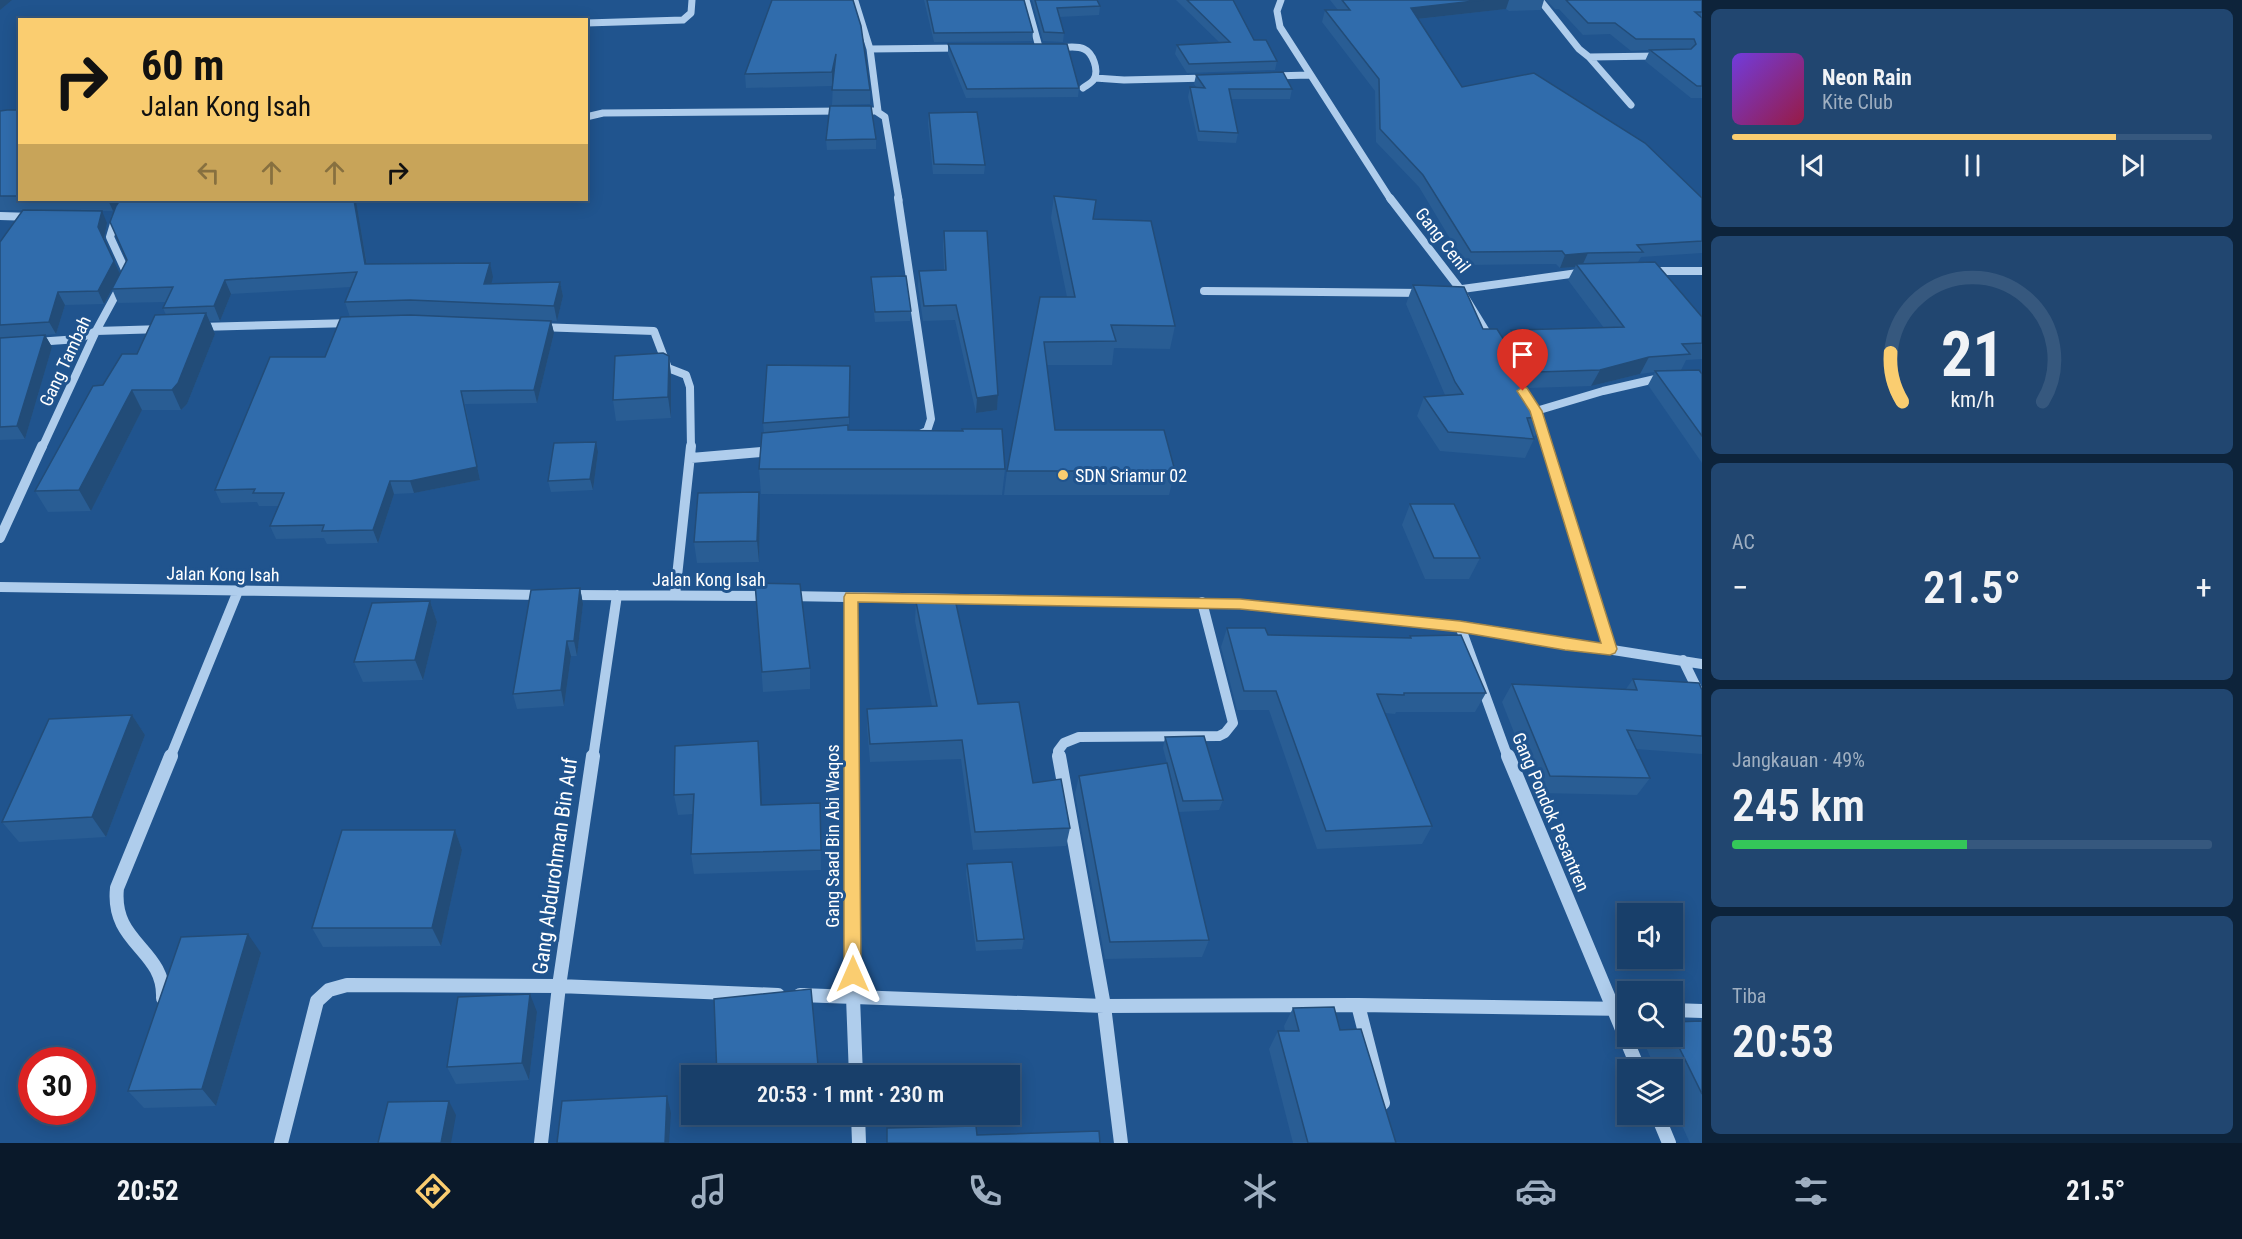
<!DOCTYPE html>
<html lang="id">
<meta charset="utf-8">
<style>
body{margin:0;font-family:"Roboto Condensed",sans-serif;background:#214670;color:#f1f3f6;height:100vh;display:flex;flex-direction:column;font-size:22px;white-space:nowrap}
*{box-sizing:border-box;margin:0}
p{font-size:20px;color:#9fafc1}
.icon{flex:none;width:33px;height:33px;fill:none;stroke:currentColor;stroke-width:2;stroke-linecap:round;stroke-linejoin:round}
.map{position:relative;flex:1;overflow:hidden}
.side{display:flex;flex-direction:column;gap:9px;padding:9px;background:#0d233a;width:540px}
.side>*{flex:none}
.guide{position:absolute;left:18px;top:18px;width:570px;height:183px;border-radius:0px;box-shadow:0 3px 15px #0003,0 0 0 2px #36587e;background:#facd70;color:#111;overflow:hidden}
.controls{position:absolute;left:1617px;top:903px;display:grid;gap:12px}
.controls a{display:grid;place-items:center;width:66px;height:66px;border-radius:0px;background:#183f6a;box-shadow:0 3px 15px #0003,0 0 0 2px #36587e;font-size:30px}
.speed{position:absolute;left:18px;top:1047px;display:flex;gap:12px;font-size:30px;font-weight:700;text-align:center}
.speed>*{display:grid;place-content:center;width:78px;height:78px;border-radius:50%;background:#183f6a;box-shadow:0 3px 15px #0003,0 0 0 2px #36587e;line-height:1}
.speed .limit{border:9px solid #d22;background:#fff;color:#111}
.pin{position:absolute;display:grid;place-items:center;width:51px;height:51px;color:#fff;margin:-62px -26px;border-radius:50% 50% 50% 0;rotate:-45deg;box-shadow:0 0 6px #0007}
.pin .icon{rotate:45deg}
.me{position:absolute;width:66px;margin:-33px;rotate:0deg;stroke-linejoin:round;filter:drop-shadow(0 0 4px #0008)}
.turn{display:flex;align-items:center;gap:21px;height:126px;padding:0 24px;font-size:27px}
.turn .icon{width:78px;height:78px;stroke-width:2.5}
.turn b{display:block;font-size:42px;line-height:51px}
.lanes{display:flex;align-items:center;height:57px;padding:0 24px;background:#0003;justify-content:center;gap:30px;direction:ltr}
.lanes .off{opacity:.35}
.big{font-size:45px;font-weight:600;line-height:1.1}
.side .widget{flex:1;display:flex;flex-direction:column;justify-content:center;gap:9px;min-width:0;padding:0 21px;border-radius:9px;background:#214670}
.side .dial{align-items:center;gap:0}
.dial svg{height:156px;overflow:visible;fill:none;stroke:#36587e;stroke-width:7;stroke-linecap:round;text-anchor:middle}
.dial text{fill:#f1f3f6;stroke:none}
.song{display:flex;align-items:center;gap:18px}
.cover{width:72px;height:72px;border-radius:9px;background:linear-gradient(135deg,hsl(260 70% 55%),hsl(340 70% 35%))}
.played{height:6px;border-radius:3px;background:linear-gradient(90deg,#facd70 80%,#36587e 80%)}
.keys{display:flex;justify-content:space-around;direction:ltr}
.heat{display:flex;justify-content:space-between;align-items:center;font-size:33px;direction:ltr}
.charge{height:9px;border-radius:4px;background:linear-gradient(90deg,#34c759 49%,#36587e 0)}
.trip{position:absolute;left:681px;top:1065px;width:339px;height:60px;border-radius:0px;background:#183f6a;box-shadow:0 3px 15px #0003,0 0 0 2px #36587e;font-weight:600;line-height:60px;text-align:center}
.menu{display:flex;height:96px;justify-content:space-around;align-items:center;background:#0a192a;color:#9fafc1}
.menu .icon{width:42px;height:42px}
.menu .selected{color:#facd70}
.menu b{font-size:27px;color:#f1f3f6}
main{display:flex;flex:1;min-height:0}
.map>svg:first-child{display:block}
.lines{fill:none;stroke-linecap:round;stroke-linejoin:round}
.minor-far3{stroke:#afcdec;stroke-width:7}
.minor-far2{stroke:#afcdec;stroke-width:8}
.minor-far1{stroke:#afcdec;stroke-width:10}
.minor{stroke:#afcdec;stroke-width:14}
.wall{fill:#295d94}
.shaded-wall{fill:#224c78}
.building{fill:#306cac;stroke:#224c78;stroke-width:1.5}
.route{fill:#facd70;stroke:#a28549;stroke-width:1.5}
.poi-dot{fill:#facd70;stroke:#20548e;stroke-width:2}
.labels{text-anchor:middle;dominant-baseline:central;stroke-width:6;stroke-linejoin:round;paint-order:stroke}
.street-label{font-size:18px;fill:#fff;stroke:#20548e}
.poi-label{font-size:18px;fill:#fff;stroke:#20548e;text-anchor:start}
.near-street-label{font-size:21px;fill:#fff;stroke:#20548e}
</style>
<main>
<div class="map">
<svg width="1702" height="1143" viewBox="0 0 1702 1143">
<rect width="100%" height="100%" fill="#20548e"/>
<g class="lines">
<path class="minor-far3" d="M852,0L855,1L870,49L878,111
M1026,0L1039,47L1029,48
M1281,0L1277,11L1280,27L1391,200
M1540,0L1579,49L1589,57L1660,56
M586,23L683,20L691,13L692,0
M1055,48C1064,48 1076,45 1084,49C1093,53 1099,70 1094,79C1092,83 1087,85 1083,88
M870,49L962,48
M1589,57L1631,105
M1273,76L1309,75
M1095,78L1124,80L1209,78
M859,111H876L885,117L899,200
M586,117L603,113L843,111"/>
<path class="minor-far2" d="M898,198L931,419L927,431L916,436
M1390,198L1460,289L1492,341
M0,216L33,217
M1651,271H1702
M1455,290L1585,272
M1204,291L1424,293
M199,327L352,323
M538,327L654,331L668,368L686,375L690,387L691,448
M36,342L79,339L96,331L163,329
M1536,411L1603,391L1664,377
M1536,413L1547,448
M42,448L96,331L127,274L110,237L116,217L128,200"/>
<path class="minor-far1" d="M1546,446L1610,649
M691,458L773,451
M0,538L42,446
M0,587L542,595
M569,595L770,596
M675,595L691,446
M788,596L1240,604L1460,626L1702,664
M851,597L852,758
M1460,626L1508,758
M1683,660L1702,699
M170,758L238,591
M593,758L617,595
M1059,758L1058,751L1064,743L1079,737L1219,736L1225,733L1233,723L1202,602"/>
<path class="minor" d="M852,756L853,997L856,1076
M1059,756L1104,1006L1121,1143
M1508,756L1639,1070
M800,995L1104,1006L1358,1005L1628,1009
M163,998C165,949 111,944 117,888L171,756
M1358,1005L1383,1103
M1672,1010L1702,1011
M858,1114L859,1143
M1657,1114L1669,1143
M281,1143L317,1001L329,990L347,985L559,986L778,995
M541,1143L559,986L593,756"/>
</g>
<path class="wall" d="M772,0L870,90V104L832,105L833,82L832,86L746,88L745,74Z
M924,0H1024L1033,32L1032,41L934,42Z
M1032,0H1097L1100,6L1099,15L1059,17L1064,33L1063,42L1043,41Z
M1176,0H1233L1254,40L1277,61L1275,70L1187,73L1175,54L1177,45L1219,42Z
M1330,0H1544L1541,10L1509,11L1506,9L1418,19L1462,87L1702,198V253L1641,257L1638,262L1702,317V359L1686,360L1681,370L1702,374V463L1648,385L1655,372L1640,374L1591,386L1529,388L1521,375L1519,379L1544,417L1535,436H1532L1534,439L1525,458L1440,451L1417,416L1424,397L1445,395L1406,304L1413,285L1505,343L1511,330L1604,328L1568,280L1575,267L1560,268L1556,264L1466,265L1419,187L1376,142L1375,91L1322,22L1325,10H1338Z
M1546,0H1702V98H1691L1645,61L1650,50L1631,51L1610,34L1583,35L1559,9H1555Z
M948,44L1079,88L1078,97L966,98L948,54Z
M1196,75L1292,89L1290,99H1231L1238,133L1236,143L1198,141L1188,97L1190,87L1197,88L1194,84Z
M20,110V200H356L367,264L493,277L491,284L560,282L563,296L557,321L410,315L551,321L554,333L537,403L465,404L480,480L414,493L394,494L378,543L327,544L324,538L276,539L270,526L279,506H259L257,502L221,503L215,490L325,357L350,317L345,302L351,287L231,294L220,321H210L215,334L187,404L181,410H142L91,511L48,512L35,491L103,385L137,354L166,315L163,308L166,302L118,303L112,289L104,304L65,305L56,334L45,335L52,347L25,439L0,440V242L107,223L104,239L120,274L127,260L115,207L113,211L0,210V111Z
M929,113L985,165L984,174H933L928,123Z
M876,139V149L827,150L826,140Z
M1054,196L1093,219L1175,326L1170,349L1114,348L1112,365H1047L1055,430L1175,471L1169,495H1004L1007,471L1040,297H1067L1051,218Z
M944,231L998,395L997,410L976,413L955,320L923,321L918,286L919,271L944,270L943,245Z
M871,277L911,311L910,321L875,322L871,287Z
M669,356L671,376V418L616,421L613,400Z
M850,386L849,430L1005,469L1002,495L761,494L759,469L764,433L763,423Z
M598,452L593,490L551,492L548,481Z
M1410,504L1480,558L1469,579H1425L1402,525Z
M760,513L759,562L697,563L694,542Z
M755,583L810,668V689L763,692Z
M580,588L583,604L577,656H571L564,706L517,709L513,694Z
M430,601L437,622L423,680L363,682L354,662Z
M916,602L978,704L1033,783L1070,828L1066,846L973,850L961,759L870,762L867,727V709L932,706L915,621Z
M1227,628L1268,635L1409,638L1410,636L1486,693L1475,712H1396L1395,714L1385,713L1432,826L1422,844L1317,849L1269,710H1237L1221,647Z
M1633,679L1702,690V754L1636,749L1650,778L1637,795L1538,793L1502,702L1512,684L1626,689Z
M132,715L145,735L106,837L19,842L2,822Z
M1165,737L1223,800L1219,810L1179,812L1168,770L1209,940L1202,957L1105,959L1075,794L1079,776L1167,763L1163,748Z
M758,741L762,805L820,803L821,870L694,874L691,854L693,814L678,815L674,795Z
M455,830L462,850L441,946L323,947L312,928Z
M967,864L1024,939L1022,949L976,951L966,874Z
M261,953L216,1106L144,1108L128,1091Z
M1293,1008L1340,1030L1396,1143H1293L1269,1049L1278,1031H1285L1284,1026Z
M537,1012L529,1080L456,1084L447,1067Z
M1702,1021V1143H1690L1672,1104V1070H1656L1645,1045L1654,1036H1672V1022Z
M720,1114H820L722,1125Z"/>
<path class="shaded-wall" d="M0,0H12L0,10Z
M1483,0H1509L1506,9L1408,20L1411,8Z
M836,54V68L832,86V72Z
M108,200H121L113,211Z
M354,200H356L369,278L365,264Z
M102,211L107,223L104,239L120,274L104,304L98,291V227Z
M1588,253L1582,266L1576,264L1575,267L1560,268L1565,255Z
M490,263L493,277L488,298L484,284Z
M225,280L231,294L220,321L214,306Z
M560,282L563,296L557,321L554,306Z
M58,292L65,305L56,334L49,322Z
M206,313L215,334L187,404L181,410L172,390Z
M551,321L554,333L537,403L534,390Z
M45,335L52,347L25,439L17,426Z
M669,356L671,376V418L668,397Z
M1649,357L1640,374L1591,386L1600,370Z
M850,366V386L849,437V417Z
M132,390L142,410L91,511L79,490Z
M461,391L480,480L414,493L410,481Z
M998,395L997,410L976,413L977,398Z
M596,442L598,452L593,490L590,479Z
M390,481L394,494L378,543L373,530Z
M759,492L760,513L759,562L757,541Z
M580,588L583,604L577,656L574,641Z
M430,601L437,622L423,680L415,660Z
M567,641L571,656L564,706L561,690Z
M132,715L145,735L106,837L92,817Z
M758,741L760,761L763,825L761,805Z
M455,830L462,850L441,946L432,928Z
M248,934L261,953L216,1106L202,1089Z
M530,994L537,1012L529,1080L522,1063Z
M667,1096L671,1113L669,1143H665Z
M449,1101L456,1115L451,1143H441Z"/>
<path class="building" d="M772,0H853L861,26L870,90H832L836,54L832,72L745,74Z
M927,0H1024L1033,32L934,33Z
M1035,0H1097L1100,6L1057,8L1064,33L1044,32Z
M1187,0H1233L1254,40H1266L1277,61L1189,64L1177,45L1230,42Z
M1342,0H1483L1411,8L1462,87L1534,73L1645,143L1702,198V241L1637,245L1643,252L1588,253L1565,255L1562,251L1471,252L1423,175L1380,129L1379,79L1325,10H1350Z
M1566,0H1702V12H1695L1702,18V86H1697L1650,50L1691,49L1696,44L1694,39H1636L1615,23H1588Z
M948,44H1067L1079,88L967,89Z
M1283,72L1292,89H1229L1238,133L1199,131L1190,87L1205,88L1196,75Z
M830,106H871L876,139L826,140Z
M7,110H20V196H0V111Z
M977,112L985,165L934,164L929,113Z
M1054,196L1096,200L1093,219L1151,221L1175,326L1111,325L1116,341L1044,342L1055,430H1164L1175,471H1007L1040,297H1075Z
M120,200H354L365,264L490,263L484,284L560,282L554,306L410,300L345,302L357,272L225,280L214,306L163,308L173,287L112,289L127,260L110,222L116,206Z
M23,210L102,211L98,227L114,261L98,291L58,292L49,322L0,325V242Z
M944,231H987L998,395L977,398L956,305L924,306L919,271L946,270Z
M1655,262L1702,317V343L1682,344L1690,354L1649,357L1600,370L1537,372L1511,330L1624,327L1576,264Z
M906,276L911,311L875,312L871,277Z
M1413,285L1464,287L1483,329H1497L1523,370H1514L1544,417L1527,418L1534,439L1448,432L1424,397L1463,394L1455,382Z
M206,313L178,383L172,390H132L79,490L35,491L93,386L103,385L122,354H137L155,315Z
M410,315L551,321L534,390L461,391L477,467L410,481H390L373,530L322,531L324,525L270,526L284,493H253L255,489L215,490L270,357H325L341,317Z
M45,335L17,426L0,427V338Z
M663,353L669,356L668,397L613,400L615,356Z
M767,365L850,366L849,417L763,423Z
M1699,370L1702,374V436L1655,371Z
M848,425V430L963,431L962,429H1002L1005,469H759L762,433Z
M596,442L590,479L548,481L554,443Z
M759,492L757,541L694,542L698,493Z
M1410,504H1454L1480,558H1434Z
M755,583L800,584L810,668L762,672Z
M580,588L574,641H567L561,690L513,694L531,590Z
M955,599L978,704L1019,702L1033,783L1061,779L1070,828L975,832L962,740L870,744L867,709L937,706L916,602Z
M430,601L415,660L354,662L372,603Z
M1227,628H1265L1268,635L1411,638L1410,636L1461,635L1486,693H1404V695L1377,694L1432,826L1326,831L1276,691H1244Z
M1633,679L1699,683L1702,690V736L1627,730L1650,778L1550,776L1512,684L1637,690Z
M132,715L92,817L2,822L49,719Z
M1204,736L1223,800L1183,801L1165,737Z
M758,741L761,805L820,803L821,850L691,854L694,794L674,795L675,746Z
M1167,763L1209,940L1110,942L1079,776Z
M342,830H455L432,928H312Z
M1012,862L1024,939L977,941L967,864Z
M248,934L202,1089L128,1091L181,937Z
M811,989L819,1076H717L714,999Z
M530,994L522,1063L447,1067L458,997Z
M1334,1007L1340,1030L1361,1029L1396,1143H1308L1278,1031H1299L1293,1008Z
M1702,1021V1094L1672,1033V1022Z
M667,1096L665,1143H557L562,1101Z
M449,1101L441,1143H378L388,1102Z
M976,1126L977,1135L1099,1131L1100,1143H887V1128Z"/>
<path class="route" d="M1523,387L1527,388L1542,411L1617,649L1615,653L1610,655L1565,650L1460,632L1240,609L858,602L861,974L859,980L853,982L846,980L844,974V597L846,593L1240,599L1460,621L1601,643L1530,411L1517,391Z"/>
<circle class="poi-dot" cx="1063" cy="475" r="6"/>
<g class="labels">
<g class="street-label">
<text transform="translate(1443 240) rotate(52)">Gang Cenil</text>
<text transform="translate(65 361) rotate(-65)">Gang Tambah</text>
<text transform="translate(223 574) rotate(1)">Jalan Kong Isah</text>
<text x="709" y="579">Jalan Kong Isah</text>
<text transform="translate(1551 812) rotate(67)">Gang Pondok Pesantren</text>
<text transform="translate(832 836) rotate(-90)">Gang Saad Bin Abi Waqos</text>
</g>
<g class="poi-label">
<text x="1075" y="475">SDN Sriamur 02</text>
</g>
<g class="near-street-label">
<text transform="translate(555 866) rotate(-82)">Gang Abdurohman Bin Auf</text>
</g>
</g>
</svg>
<div class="controls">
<a><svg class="icon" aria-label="sound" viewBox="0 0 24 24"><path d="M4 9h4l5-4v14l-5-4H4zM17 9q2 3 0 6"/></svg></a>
<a><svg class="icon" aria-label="search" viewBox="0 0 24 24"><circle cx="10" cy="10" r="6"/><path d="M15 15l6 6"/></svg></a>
<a><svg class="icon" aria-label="layers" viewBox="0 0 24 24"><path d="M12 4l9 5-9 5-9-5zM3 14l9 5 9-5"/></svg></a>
</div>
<div class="speed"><div class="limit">30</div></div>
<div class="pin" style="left:1523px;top:391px;background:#d93025"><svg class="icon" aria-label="arrive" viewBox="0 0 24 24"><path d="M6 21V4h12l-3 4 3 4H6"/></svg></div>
<svg class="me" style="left:853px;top:974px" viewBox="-20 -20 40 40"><path d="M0-17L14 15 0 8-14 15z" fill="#facd70" stroke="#fff" stroke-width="4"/></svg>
<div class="trip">20:53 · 1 mnt · 230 m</div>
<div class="guide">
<div class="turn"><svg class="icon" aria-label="right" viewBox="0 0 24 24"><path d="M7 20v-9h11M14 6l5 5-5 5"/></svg><div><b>60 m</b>Jalan Kong Isah</div></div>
<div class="lanes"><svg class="icon off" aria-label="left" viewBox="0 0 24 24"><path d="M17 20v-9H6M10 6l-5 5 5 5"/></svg><svg class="icon off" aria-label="ahead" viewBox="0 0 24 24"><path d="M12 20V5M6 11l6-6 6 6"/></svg><svg class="icon off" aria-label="ahead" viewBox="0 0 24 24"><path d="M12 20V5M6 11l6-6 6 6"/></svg><svg class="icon" aria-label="right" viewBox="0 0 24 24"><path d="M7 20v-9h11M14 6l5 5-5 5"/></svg></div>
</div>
</div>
<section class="side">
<div class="widget">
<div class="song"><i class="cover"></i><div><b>Neon Rain</b><p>Kite Club</p></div></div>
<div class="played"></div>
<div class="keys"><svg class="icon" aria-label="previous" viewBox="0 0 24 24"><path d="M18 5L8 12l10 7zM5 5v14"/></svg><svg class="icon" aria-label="pause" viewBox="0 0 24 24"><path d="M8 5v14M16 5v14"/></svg><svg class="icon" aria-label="next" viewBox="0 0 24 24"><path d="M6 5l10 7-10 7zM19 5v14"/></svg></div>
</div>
<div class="widget dial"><svg viewBox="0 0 100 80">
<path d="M14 69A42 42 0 1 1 86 69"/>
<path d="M14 69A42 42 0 0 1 8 44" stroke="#facd70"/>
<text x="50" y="56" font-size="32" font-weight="700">21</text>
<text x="50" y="72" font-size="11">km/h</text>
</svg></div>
<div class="widget"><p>AC</p>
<div class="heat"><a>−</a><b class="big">21.5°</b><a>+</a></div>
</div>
<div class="widget"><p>Jangkauan · 49%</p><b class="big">245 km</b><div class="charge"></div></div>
<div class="widget"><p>Tiba</p><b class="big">20:53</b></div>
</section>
</main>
<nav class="menu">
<b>20:52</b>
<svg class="icon selected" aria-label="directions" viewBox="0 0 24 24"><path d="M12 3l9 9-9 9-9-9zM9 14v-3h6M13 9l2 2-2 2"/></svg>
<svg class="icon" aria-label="music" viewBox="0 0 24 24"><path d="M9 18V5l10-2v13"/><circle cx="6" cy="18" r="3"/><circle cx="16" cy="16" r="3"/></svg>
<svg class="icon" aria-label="phone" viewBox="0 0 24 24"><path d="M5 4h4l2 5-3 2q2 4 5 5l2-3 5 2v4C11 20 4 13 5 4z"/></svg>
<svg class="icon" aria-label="climate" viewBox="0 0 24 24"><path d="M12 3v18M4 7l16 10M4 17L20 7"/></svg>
<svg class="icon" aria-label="car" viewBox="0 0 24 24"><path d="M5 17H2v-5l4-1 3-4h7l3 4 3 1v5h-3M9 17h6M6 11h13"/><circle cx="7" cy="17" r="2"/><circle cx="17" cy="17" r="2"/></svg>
<svg class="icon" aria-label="filters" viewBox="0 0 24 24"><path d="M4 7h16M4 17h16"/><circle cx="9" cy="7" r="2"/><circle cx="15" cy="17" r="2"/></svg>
<b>21.5°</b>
</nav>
